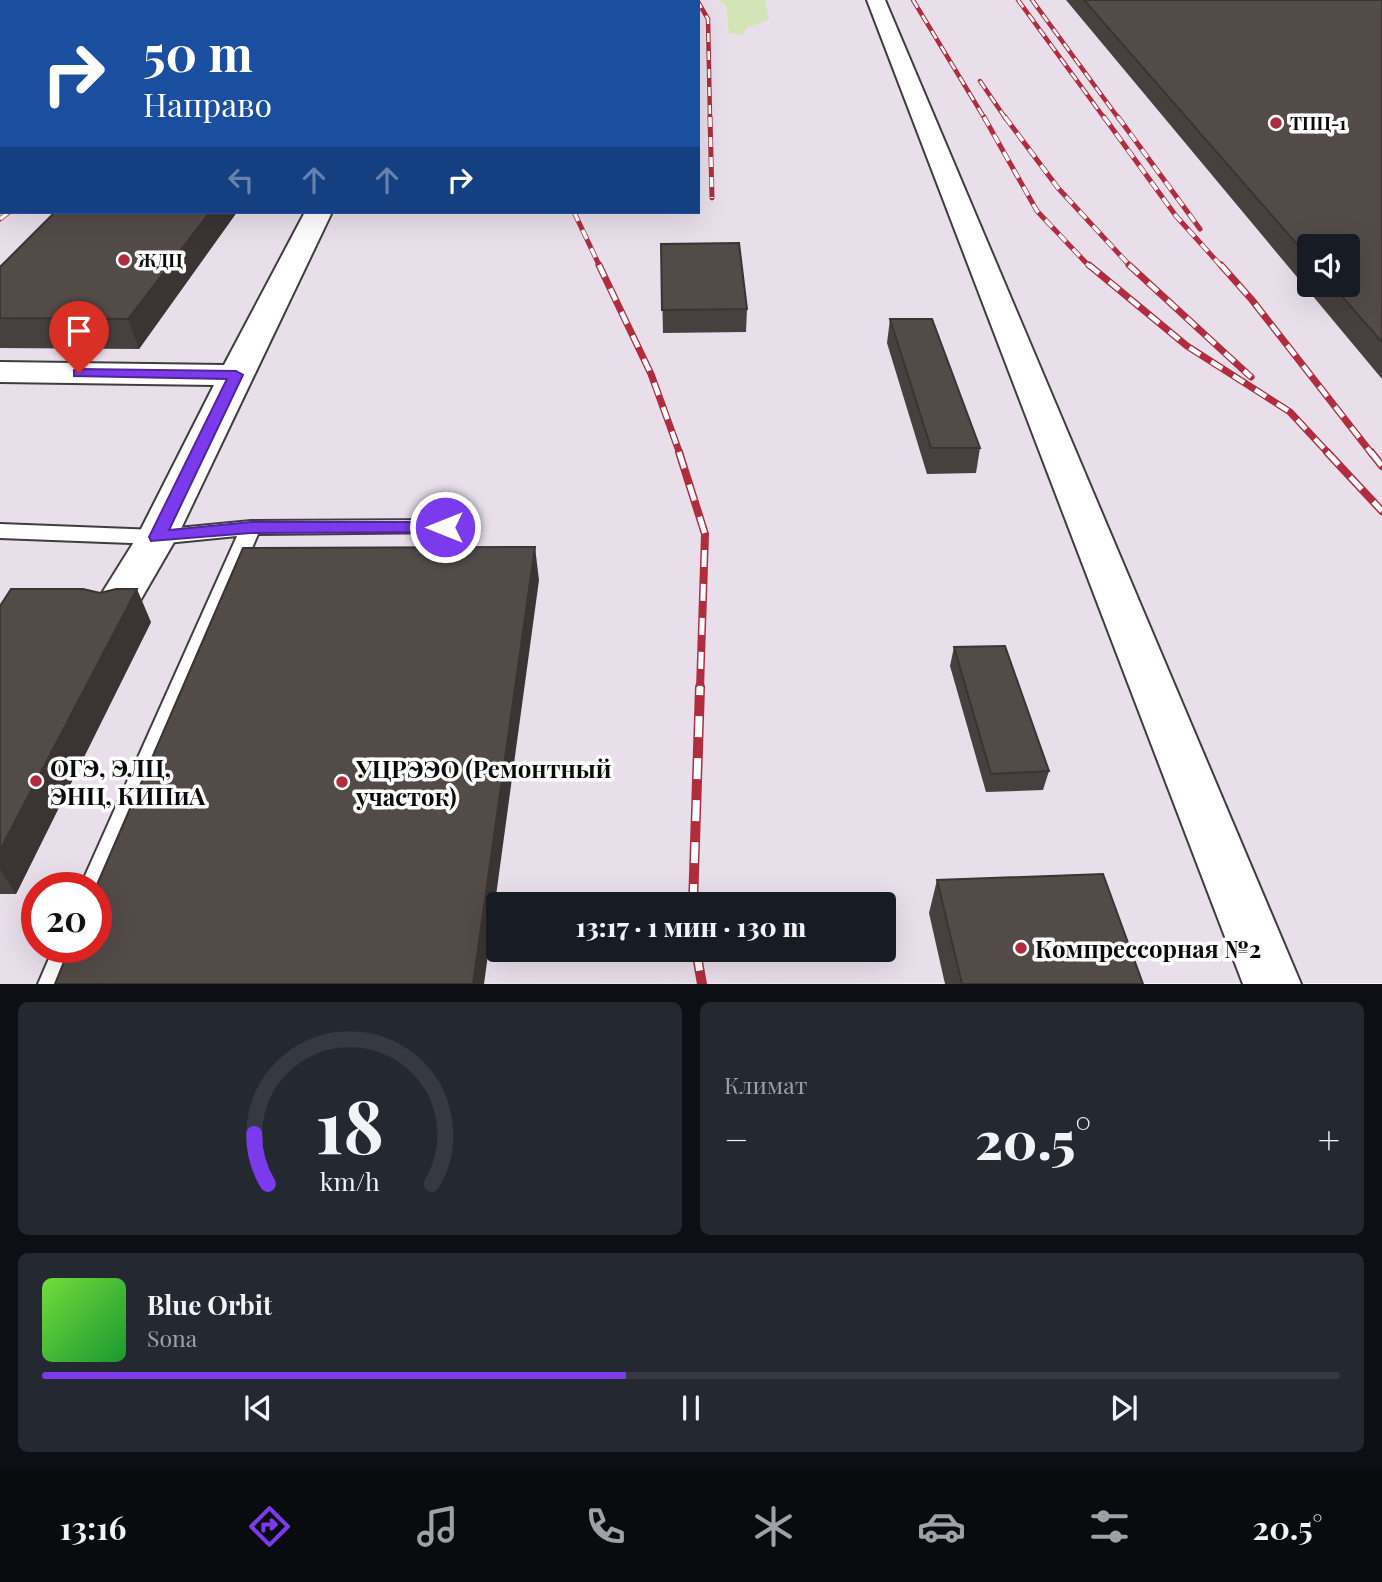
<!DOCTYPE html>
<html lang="ru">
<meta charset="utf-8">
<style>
body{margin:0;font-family:"Playfair Display",serif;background:#242831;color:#f1f3f6;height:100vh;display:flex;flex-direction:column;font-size:26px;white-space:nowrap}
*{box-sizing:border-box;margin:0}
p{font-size:23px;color:#9ea1a6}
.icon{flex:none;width:38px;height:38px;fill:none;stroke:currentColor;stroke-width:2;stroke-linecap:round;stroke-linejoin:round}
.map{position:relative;height:984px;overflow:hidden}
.sheet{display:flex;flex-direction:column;gap:18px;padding:18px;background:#0d0f14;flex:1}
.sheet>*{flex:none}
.guide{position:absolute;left:0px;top:0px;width:700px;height:214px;box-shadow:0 7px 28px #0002;background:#1a4fa0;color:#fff;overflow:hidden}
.controls{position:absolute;left:1297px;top:234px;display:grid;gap:14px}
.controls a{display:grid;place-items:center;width:63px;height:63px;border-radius:7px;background:#171b24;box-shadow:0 7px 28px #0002;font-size:35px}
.speed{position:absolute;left:21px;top:872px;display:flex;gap:14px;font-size:35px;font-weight:700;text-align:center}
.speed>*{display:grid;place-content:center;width:91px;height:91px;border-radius:50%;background:#171b24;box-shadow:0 7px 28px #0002;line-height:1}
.speed .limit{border:10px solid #d22;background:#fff;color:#111}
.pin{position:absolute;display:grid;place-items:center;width:60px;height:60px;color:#fff;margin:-72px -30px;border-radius:50% 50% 50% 0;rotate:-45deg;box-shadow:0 0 7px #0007}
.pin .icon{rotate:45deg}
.me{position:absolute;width:77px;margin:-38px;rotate:270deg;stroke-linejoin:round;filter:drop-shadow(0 0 5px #0008)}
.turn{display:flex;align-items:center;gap:24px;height:147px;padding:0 28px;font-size:32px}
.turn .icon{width:91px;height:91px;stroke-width:2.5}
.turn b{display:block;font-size:49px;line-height:60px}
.lanes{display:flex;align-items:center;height:66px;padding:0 28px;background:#0003;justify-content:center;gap:35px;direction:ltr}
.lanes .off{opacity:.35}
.big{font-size:52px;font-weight:800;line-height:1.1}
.sheet .card{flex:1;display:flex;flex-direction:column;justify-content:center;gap:10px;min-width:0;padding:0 24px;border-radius:10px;background:#242831}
.sheet .dial{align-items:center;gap:0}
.dial svg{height:182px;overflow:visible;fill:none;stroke:#363941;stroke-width:7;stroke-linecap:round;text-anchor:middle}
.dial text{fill:#f1f3f6;stroke:none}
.song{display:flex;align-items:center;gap:21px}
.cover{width:84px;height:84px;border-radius:10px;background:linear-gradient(135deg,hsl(100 70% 55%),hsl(130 70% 35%))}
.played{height:7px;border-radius:4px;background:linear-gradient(90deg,#7c3aed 45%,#363941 45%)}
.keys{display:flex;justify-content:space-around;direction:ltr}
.heat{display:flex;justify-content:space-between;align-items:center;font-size:38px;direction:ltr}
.sheet .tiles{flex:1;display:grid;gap:18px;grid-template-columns:1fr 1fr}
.card:last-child{grid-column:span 2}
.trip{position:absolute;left:486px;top:892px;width:410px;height:70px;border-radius:7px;background:#171b24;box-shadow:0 7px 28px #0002;font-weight:800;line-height:70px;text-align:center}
.tabs{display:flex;height:112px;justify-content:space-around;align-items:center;background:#090b0e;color:#9ea1a6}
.tabs .icon{width:49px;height:49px}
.tabs .active{color:#7c3aed}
.tabs b{font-size:32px;color:#f1f3f6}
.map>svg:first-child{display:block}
.industrial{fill:#e8dfea;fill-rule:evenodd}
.green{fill:#d3e5b7}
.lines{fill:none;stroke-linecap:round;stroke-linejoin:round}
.service-casing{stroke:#3e3e3e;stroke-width:4}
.minor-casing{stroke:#3e3e3e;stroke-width:4}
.service{fill:#fff;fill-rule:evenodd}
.minor{fill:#fff;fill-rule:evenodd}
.rail-far4-casing{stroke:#b12d3e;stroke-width:4.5}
.rail-far3-casing{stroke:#b12d3e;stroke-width:5}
.rail-far2-casing{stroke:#b12d3e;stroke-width:7}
.rail-far1-casing{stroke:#b12d3e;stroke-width:8}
.rail-casing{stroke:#b12d3e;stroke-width:10}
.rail-far4{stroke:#fff;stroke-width:2.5;stroke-dasharray:9;stroke-linecap:butt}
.rail-far3{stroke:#fff;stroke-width:3.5;stroke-dasharray:10;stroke-linecap:butt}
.rail-far2{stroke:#fff;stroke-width:4.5;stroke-dasharray:13;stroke-linecap:butt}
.rail-far1{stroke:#fff;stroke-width:5;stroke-dasharray:17;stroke-linecap:butt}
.rail{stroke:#fff;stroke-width:7;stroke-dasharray:21;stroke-linecap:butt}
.wall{fill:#47403e;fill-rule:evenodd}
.shaded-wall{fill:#3a3432}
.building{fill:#534b48;stroke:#3a3432;stroke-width:2}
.route{fill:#7c3aed;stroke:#51269a;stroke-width:2}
.poi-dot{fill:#b12d3e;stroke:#fff;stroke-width:2.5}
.labels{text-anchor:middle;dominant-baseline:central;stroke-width:7;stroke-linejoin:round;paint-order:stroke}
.far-poi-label{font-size:18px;font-weight:bold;fill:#0b0b0b;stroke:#fff;text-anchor:start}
.near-poi-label{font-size:24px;font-weight:bold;fill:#0b0b0b;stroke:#fff;text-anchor:start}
</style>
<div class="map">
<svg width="1382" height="984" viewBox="0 0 1382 984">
<rect width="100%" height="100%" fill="#fef8ea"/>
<path class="industrial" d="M0,0H1382V983L0,984ZM2,2H698V212H2ZM1309,247H1348V285H1309ZM37,887H96V947H37ZM499,905H884V950H499Z"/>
<path class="green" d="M717,0H765L769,20L748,27L742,35L729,33L726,5Z"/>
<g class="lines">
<g class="service-casing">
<path id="service" d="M445,520L452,522L455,527L452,532L258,534L104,896L96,898V887H80L237,536L157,544L0,538V524L157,530L251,521Z
M54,947H82L67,984H38Z"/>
</g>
<g class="minor-casing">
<path id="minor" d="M429,0H447L428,2Z
M867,0H885L1301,984H1243Z
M305,212H332L177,537L129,620L114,624L99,620L92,609L137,537L214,385L0,382V362L224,365Z"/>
</g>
<use href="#service" class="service"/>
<use href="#minor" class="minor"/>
<g class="rail-far4-casing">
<path id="rail-far4" d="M697,0L708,19L710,119
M913,0L985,119
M1018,0L1105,119
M1032,0L1119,119
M83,2L85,0
M233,2L235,0
M269,2L272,0
M314,2L317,0
M980,81L1006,119"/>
</g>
<g class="rail-far3-casing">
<path id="rail-far3" d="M710,117L712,198
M984,117L1037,211L1090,267
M1005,117L1058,188L1131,267
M1104,117L1176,216L1222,267
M1118,117L1200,229
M0,194L2,192
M574,212L600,267
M0,219L9,212"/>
</g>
<g class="rail-far2-casing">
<path id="rail-far2" d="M599,265L651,374L680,454
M1089,265L1187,346L1290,412L1329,454
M1129,265L1251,377
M1221,265L1252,300L1372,454"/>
</g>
<g class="rail-far1-casing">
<path id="rail-far1" d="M679,452L705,534L700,689
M1327,452L1382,511
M1371,452L1382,466"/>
</g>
<g class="rail-casing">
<path id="rail" d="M693,905L700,687
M696,950L702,984"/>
</g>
<use href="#rail-far4" class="rail-far4"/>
<use href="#rail-far3" class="rail-far3"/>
<use href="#rail-far2" class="rail-far2"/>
<use href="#rail-far1" class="rail-far1"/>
<use href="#rail" class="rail"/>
</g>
<path class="wall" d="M1066,0H1382V379ZM1309,247L1348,285H1309Z
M55,212H237L139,349L0,348V267Z
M661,244L747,309L746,332L663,333Z
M890,319L980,448L976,473L927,474L887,343Z
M0,606L151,622L16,894H0Z
M954,647L1049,771L1043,790L986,792L950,666Z
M937,880L1143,984H945L929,913Z"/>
<path class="shaded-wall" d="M210,212H237L139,349L128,319Z
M535,547L539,580L484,984H473Z
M137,589L151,622L16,894L0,869V850Z"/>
<path class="building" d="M445,0H590V2H444Z
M1084,0H1382V342L1332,285H1348V247H1309V258Z
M55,212H210L128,319L0,318V267Z
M739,243L747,309L662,310L661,244Z
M890,319H932L980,448H931Z
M535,547L473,984H55L70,947H96V887L243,548Z
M11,589H83L100,593L116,589H137L0,850V606Z
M1005,646L1049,771L991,774L954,647Z
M1103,874L1143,984H962L937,880Z"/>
<path class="route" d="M79,369L236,371L243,375L169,530L251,522H445L453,527L445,532L251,533L151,541L149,537L227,379L74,376V370Z"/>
<g class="poi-dot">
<circle cx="1276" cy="123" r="7"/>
<circle cx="124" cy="260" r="7"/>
<circle cx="36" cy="781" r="7"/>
<circle cx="342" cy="782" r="7"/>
<circle cx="1021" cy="948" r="7"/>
</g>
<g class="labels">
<g class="far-poi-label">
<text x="1290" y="123">ТПЦ-1</text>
<text x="138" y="260">ЖДЦ</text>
</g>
<g class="near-poi-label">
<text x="50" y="767">ОГЭ, ЭЛЦ,<tspan x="50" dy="28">ЭНЦ, КИПиА</tspan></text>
<text x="356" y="768">УЦРЭЭО (Ремонтный<tspan x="356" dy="28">участок)</tspan></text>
<text x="1035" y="948">Компрессорная №2</text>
</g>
</g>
</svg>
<div class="controls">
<a><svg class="icon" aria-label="sound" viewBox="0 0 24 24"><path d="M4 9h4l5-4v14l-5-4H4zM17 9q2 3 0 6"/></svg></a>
</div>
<div class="speed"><div class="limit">20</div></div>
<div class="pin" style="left:79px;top:373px;background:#d93025"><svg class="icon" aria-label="arrive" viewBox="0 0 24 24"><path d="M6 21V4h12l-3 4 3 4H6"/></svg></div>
<svg class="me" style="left:445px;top:527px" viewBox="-20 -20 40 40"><circle r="17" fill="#7c3aed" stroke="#fff" stroke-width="3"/><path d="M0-11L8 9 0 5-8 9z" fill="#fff"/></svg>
<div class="trip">13:17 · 1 мин · 130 m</div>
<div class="guide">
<div class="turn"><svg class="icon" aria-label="right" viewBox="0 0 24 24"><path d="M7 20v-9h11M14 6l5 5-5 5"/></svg><div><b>50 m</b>Направо</div></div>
<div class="lanes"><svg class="icon off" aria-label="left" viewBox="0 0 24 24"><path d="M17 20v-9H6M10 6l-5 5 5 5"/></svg><svg class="icon off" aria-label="ahead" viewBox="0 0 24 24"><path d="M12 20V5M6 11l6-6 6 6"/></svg><svg class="icon off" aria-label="ahead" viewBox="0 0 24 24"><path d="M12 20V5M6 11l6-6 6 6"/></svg><svg class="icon" aria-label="right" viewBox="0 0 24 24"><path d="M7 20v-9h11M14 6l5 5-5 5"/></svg></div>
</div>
</div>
<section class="sheet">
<div class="tiles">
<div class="card dial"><svg viewBox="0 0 100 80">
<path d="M14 69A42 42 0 1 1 86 69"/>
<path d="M14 69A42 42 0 0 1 8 47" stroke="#7c3aed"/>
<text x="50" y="56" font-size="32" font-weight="700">18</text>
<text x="50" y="72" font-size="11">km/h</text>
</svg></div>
<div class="card"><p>Климат</p>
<div class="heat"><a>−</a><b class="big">20.5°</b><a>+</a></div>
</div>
<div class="card">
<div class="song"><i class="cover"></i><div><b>Blue Orbit</b><p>Sona</p></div></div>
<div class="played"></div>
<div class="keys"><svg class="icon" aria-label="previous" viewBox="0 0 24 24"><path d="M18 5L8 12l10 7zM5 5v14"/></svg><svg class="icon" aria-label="pause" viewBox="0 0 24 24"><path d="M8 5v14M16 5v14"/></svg><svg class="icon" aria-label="next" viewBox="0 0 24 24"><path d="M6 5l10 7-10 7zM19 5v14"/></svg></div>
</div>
</div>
</section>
<nav class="tabs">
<b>13:16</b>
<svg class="icon active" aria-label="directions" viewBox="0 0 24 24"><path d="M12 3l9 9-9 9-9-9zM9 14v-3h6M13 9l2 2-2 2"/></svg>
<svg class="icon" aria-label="music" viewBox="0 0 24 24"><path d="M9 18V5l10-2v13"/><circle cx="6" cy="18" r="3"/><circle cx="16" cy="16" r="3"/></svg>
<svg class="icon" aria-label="phone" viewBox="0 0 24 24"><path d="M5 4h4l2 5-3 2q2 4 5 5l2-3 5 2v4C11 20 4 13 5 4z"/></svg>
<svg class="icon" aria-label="climate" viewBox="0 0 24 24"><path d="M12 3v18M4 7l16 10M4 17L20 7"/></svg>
<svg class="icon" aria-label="car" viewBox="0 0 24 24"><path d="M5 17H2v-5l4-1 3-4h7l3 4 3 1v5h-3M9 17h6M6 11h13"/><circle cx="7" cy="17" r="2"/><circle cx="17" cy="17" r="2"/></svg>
<svg class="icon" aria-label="filters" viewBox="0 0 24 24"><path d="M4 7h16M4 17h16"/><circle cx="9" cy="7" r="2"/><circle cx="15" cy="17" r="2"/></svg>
<b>20.5°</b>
</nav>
